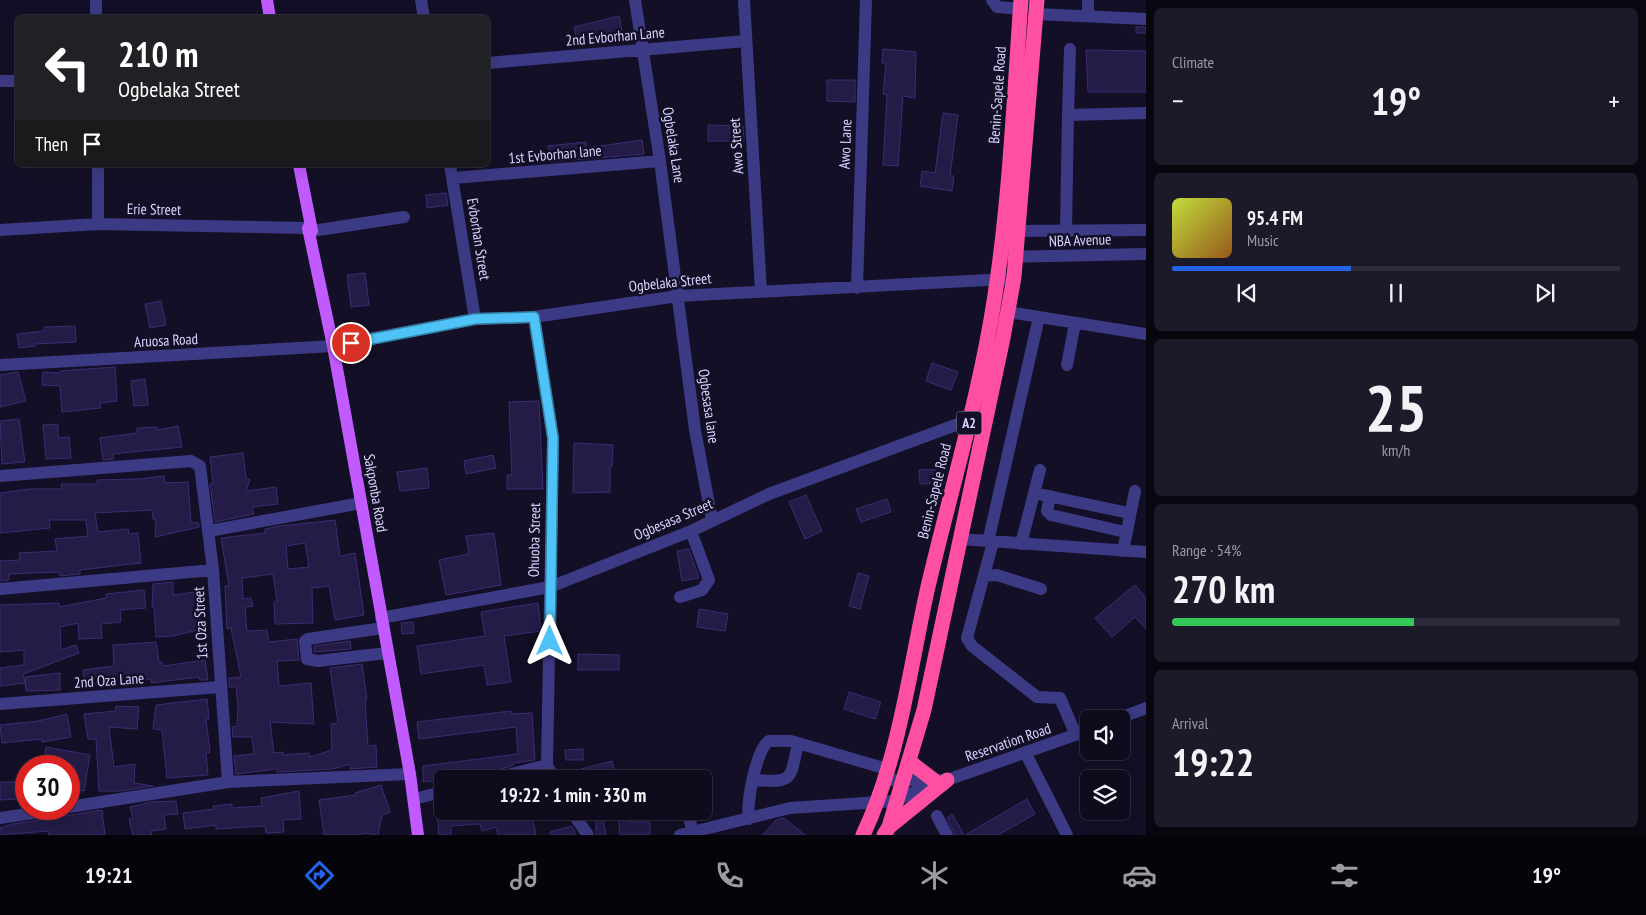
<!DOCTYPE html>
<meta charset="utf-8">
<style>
body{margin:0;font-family:"PT Sans Narrow",sans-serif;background:#1c1929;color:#f1f3f6;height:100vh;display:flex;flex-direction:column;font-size:19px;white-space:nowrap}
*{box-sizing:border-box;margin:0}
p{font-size:16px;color:#9b9ba3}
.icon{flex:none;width:28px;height:28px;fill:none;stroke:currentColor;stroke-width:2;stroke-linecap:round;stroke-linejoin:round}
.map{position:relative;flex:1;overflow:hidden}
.side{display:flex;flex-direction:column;gap:8px;padding:8px;background:#08060f;width:500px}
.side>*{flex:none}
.top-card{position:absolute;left:15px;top:15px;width:475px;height:152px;border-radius:8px;box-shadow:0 5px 20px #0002,0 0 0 1px #2e2b3b;background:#202124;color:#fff;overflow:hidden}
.controls{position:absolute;left:1080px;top:710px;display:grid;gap:10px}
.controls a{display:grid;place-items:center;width:50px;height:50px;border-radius:8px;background:#0e0b1c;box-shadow:0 5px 20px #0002,0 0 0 1px #2e2b3b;font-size:25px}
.speed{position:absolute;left:15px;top:755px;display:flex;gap:10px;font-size:25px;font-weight:700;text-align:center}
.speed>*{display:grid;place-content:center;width:65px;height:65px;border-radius:50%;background:#0e0b1c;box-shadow:0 5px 20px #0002,0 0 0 1px #2e2b3b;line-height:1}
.speed .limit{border:8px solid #d22;background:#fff;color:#111}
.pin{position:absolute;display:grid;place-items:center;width:42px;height:42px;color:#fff;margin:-21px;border:2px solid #fff;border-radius:50%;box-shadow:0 1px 5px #0007}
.me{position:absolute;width:55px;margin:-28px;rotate:0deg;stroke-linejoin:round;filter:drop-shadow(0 0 4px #0008)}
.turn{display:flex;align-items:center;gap:18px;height:105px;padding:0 20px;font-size:22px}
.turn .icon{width:65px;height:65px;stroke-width:2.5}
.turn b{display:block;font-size:35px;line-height:42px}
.then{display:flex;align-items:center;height:48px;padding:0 20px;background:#0003;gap:10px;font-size:19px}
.big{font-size:38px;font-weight:700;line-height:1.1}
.side .tile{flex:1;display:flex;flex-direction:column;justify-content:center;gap:8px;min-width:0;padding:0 18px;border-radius:8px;background:#1c1929}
.side .dial{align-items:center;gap:0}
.dial b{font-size:65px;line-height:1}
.song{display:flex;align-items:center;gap:15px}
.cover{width:60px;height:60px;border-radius:8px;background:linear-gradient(135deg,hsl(70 70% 55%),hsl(30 70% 35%))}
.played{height:5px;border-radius:2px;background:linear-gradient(90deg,#2563eb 40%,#2e2b3b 40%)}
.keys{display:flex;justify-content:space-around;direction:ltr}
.heat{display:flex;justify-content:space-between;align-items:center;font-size:28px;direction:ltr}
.charge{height:8px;border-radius:4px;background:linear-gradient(90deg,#34c759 54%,#2e2b3b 0)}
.trip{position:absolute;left:434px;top:770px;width:278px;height:50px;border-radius:8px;background:#0e0b1c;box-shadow:0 5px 20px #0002,0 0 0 1px #2e2b3b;font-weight:700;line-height:50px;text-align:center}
.menu{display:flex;height:80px;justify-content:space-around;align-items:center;background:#06040b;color:#9b9ba3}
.menu .icon{width:35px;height:35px}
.menu .current{color:#2563eb}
.menu b{font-size:22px;color:#f1f3f6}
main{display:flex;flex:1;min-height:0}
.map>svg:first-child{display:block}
.building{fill:#241b47;stroke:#3b2d73;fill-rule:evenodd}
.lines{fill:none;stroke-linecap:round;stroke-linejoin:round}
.minor{stroke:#3d3a85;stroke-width:12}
.major{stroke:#c25bff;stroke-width:12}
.highway{stroke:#ff4fa3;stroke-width:15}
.route-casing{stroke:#337fa1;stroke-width:12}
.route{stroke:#4fc3f7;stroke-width:9}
.labels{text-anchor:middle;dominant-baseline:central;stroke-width:5;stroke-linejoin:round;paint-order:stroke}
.shield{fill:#130f26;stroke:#9e99be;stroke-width:1}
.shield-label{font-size:14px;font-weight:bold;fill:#d9d4ff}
.street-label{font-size:15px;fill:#d9d4ff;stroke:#130f26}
</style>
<main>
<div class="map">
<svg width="1146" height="835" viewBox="0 0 1146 835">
<rect width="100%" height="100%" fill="#130f26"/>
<path class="building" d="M619,16L623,35L578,46L574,27Z
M1136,27H1146V33H1136Z
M883,49L916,52L915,98L903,96L898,166L883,165L887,95L883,94L886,63H882Z
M1086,50L1146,51V92H1088Z
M827,80H855V102L827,101Z
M943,113L958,115L950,176H954L952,191L920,186L922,171L935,173Z
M708,125L743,126L744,141H708Z
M642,140L644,154L550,162L548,146L586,142V148Z
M446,193L448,205L427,208L426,195Z
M365,273L369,305L351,307L347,275Z
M161,301L166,325L150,328L145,304Z
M75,326L76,342L35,344V346L19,348L17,334L44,331V327Z
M932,363L958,372L951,390L926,381Z
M115,367L117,401L100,403L101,408L62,412L60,386L42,385L43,372L60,373V371Z
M18,372L26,401L0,407V375Z
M145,379L148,405L134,406L131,381Z
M539,401L543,489H507V475H512L509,402Z
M19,419L25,462L2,464L0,421Z
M58,424V438L69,437L71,458L46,459L43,425Z
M178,426L182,447L113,454L114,459L103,460L100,438L137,433V428L157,427V430Z
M574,443L613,445L612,466H610V492L573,493Z
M243,453L246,478L250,480L246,491L276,487L278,504L252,507L254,514L215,522L210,484L213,483L210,457Z
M493,455L496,468L466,474L464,461Z
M427,468L429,488L400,491L397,472Z
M944,469V483L920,484L919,470Z
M164,476L165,483L188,482L191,522L199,523V527L155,537L156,519H153L152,510L95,513L98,532L128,529L129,534L138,533L141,563L80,570V574L60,576L59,572L9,574V580L0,581V561L20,560L19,553L57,551L55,539L88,536L86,520H49L50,528L0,533V493L29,489H62L61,484H97V480L139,479Z
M806,495L822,531L805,539L789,502Z
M887,499L891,512L861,522L856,509Z
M335,520L340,556L355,553L364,615L335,620L329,586L312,588L313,623L275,624L274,602L277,601L273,574L242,578L243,599L251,598L253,606L245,607L247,631L267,630L269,642L297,639L299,660L277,661L279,686L311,683L314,724L270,722L274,753L283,752V755L309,753L310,757L332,750L331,724L338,723L330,668L362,664L367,699H365L368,746L376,745L377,767L350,769V764L333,769L277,772V769L236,774L234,756L254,754L252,737H233L232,727L237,726L238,707L236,687H229V678L241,677L231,628L227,629L225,586H229L221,538L265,533V529L280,526ZM305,543L309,567L288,569L286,546Z
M494,533L501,585L446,595L439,560L469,554L466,536Z
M689,549L699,578L682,581L677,551Z
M858,573L869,576L860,609L849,606Z
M173,582V595L195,592L202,629L173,636L156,637L154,607H152L153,584Z
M1135,585L1146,598V629L1135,617L1112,637L1095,618Z
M144,590L146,608L120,610L121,622L101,624L102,638L79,639L78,623L60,627L61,650L76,645L79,653L23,674L25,683L0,686V668L24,665V650L0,652V605L59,603V607L106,598V594Z
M538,603L541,631L504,636L511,682L487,685L484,665L421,674L417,646L485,636L481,612Z
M699,609L728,614L725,631L697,627Z
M413,622L414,633L402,634L401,623Z
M350,641L351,649L314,652V646Z
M156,642L159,662H162L163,666L205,660L208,680H200L199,677L151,683V679L113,681V684L85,687L83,670L114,666L113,645Z
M578,654L619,655V670H578Z
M60,673V690L26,691L25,677Z
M849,692L881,702L875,719L844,709Z
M207,699L209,719H206L210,752L206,753L208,775L167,778L162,730L153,729L156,705Z
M116,706L139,707L137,729L109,727L114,767L135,764L134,783L153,786L120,791H99L96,739H88L84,714L115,711Z
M511,711L512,714L532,713L535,760L514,763V765L486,774L423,782V766L518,754L516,727L419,739L417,722Z
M67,714L71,737L42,742V739L2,743L0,725L38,721Z
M46,747L90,755L84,791L70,788L74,766H44Z
M583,749V760H566L565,750Z
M612,761L616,779H584L581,769Z
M0,782H16L17,799L0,800Z
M381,785L390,812L382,815L378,835L362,833V835H324L319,800L356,795L355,793Z
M299,791L301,819L283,820L284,832L266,833L265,826L216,829V825L185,829L183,813L214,809L213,806L232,804V808L262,806L261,798Z
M1027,799L1035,814L998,835H965Z
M176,801L178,814L164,815L166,829L151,831L152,835H133L129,819L133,818L130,807L151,802Z
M102,810L105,835H49L48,831L0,835V828L13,824Z
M437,811H559V816L533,820L536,835H498L496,827L482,831L480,824L451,826V835H439Z
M618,811H629L630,822H650V835H620Z
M952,814L964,835H955L947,818Z
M603,818L606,835H596V820Z
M784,818L805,835H763L776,820Z
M572,826L576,835H550V832Z"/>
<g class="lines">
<path class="minor" d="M96,0V18
M421,0L424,18
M635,0L660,161L695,430L712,520
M744,0L761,291
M992,0L997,7L1020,9
M1036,14L1146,19
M1088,16V0
M488,63L746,41
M0,81H18
M1068,115L1070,49
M98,165V224
M450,165L475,319
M453,178L660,161
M0,230L98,224L308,228
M1066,230L1068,115L1146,113
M312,231L404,217
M1017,231L1146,230
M1006,257L1146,254
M857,288L866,0
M1008,312L1146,334
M534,317L553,438L547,765L554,779
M0,365L333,346L475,319L534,317L678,296L1006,279
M1067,365L1075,323
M0,476L191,461L200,466L213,570L228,782
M1034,493L1129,513
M1050,496L1047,511L1051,515L1125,532
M209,531L361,503
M960,539L1146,552
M988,542L1039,317
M993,542L967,638L972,646L1037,697L1060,698L1076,735
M1021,544L1040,470
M1123,551L1135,491
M984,576L997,575L1041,589
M0,589L213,570
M680,597L702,590L709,580L691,531
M381,618L550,587L691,531L769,494L969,420
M383,628L308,639L305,641L307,659L318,661L387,653
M0,704L220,687
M1117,719L1146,708
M1026,754L1067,835
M492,779L547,765
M754,780C793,783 790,781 798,743
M883,780H947L1089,730
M414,799L442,792
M69,807L228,782L410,774
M571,811L588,835
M687,811L693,832
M937,816L947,835
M0,818L60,809
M749,819C746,804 756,749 769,741H791L887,769
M680,835L790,808L895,801L936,782"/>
<path class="major" d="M267,0L270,18
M299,165L312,231L308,228L333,346L410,774L418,835"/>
<path class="highway" d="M910,762L936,782
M889,827L947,780
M863,835C899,759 909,673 927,591C950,492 980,395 995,295C1010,197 1014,98 1021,0
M884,835L889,827L924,710L1003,338L1014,277L1037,0"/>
</g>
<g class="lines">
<g class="route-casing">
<path id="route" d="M351,343L475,319L534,317L553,438L550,641"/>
</g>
<use href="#route" class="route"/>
</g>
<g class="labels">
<rect class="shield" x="956.5" y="411.5" width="25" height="23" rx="4"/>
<g class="shield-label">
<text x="969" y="423">A2</text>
</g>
<g class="street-label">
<text transform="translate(615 36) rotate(-5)">2nd Evborhan Lane</text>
<text transform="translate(997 95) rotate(-86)">Benin-Sapele Road</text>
<text transform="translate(845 144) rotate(-88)">Awo Lane</text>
<text transform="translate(674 145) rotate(81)">Ogbelaka Lane</text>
<text transform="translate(736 146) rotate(-94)">Awo Street</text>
<text transform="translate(555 154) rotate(-5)">1st Evborhan lane</text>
<text transform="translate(154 209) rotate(1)">Erie Street</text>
<text transform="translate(479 239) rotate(81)">Evborhan Street</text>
<text transform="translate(1080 240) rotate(-2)">NBA Avenue</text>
<text transform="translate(670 282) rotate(-6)">Ogbelaka Street</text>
<text transform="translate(166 340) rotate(-3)">Aruosa Road</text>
<text transform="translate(709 406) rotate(82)">Ogbesasa lane</text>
<text transform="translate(934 491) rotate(-76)">Benin-Sapele Road</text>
<text transform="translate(376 493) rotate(80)">Sakponba Road</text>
<text transform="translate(673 519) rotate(-23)">Ogbesasa Street</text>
<text transform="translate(534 540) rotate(-89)">Ohuoba Street</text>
<text transform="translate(200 623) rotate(-93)">1st Oza Street</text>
<text transform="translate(109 680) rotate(-4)">2nd Oza Lane</text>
<text transform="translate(1008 742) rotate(-19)">Reservation Road</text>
</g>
</g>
</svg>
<div class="controls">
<a><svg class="icon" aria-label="sound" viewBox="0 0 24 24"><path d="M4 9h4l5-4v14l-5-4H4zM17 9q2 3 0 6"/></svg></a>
<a><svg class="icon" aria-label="layers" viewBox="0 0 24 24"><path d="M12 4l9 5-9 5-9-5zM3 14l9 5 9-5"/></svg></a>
</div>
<div class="speed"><div class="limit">30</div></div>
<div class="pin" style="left:351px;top:343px;background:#d93025"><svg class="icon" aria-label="arrive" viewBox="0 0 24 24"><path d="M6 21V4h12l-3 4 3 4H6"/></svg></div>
<svg class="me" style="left:550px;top:641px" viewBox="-20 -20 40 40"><path d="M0-17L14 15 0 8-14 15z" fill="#4fc3f7" stroke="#fff" stroke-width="4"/></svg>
<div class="trip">19:22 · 1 min · 330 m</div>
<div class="top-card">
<div class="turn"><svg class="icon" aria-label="left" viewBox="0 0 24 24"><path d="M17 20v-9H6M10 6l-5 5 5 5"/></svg><div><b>210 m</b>Ogbelaka Street</div></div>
<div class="then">Then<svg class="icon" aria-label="arrive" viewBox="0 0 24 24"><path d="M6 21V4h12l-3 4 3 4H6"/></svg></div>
</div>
</div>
<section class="side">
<div class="tile"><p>Climate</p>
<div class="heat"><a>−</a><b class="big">19°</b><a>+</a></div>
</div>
<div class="tile">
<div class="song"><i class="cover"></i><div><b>95.4 FM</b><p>Music</p></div></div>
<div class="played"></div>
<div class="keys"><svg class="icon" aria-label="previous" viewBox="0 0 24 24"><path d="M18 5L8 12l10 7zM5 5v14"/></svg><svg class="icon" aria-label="pause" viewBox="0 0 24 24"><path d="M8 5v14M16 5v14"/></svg><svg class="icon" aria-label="next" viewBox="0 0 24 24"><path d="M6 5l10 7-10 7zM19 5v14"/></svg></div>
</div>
<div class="tile dial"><b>25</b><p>km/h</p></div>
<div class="tile"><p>Range · 54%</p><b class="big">270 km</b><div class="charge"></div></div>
<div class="tile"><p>Arrival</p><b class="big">19:22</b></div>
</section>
</main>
<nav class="menu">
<b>19:21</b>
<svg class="icon current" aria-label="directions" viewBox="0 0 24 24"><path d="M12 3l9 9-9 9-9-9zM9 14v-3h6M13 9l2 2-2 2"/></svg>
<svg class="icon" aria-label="music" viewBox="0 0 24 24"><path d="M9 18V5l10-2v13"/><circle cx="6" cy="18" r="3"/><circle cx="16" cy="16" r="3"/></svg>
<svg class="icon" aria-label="phone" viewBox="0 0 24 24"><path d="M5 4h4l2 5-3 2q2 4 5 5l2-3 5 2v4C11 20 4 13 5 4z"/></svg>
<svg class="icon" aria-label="climate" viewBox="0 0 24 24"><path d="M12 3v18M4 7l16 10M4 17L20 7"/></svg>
<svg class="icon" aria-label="car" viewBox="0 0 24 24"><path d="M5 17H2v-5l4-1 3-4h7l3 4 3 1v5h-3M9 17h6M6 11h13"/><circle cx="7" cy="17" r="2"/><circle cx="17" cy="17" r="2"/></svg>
<svg class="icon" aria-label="filters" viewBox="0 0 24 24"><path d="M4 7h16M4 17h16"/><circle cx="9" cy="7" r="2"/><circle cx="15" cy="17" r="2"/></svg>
<b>19°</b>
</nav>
